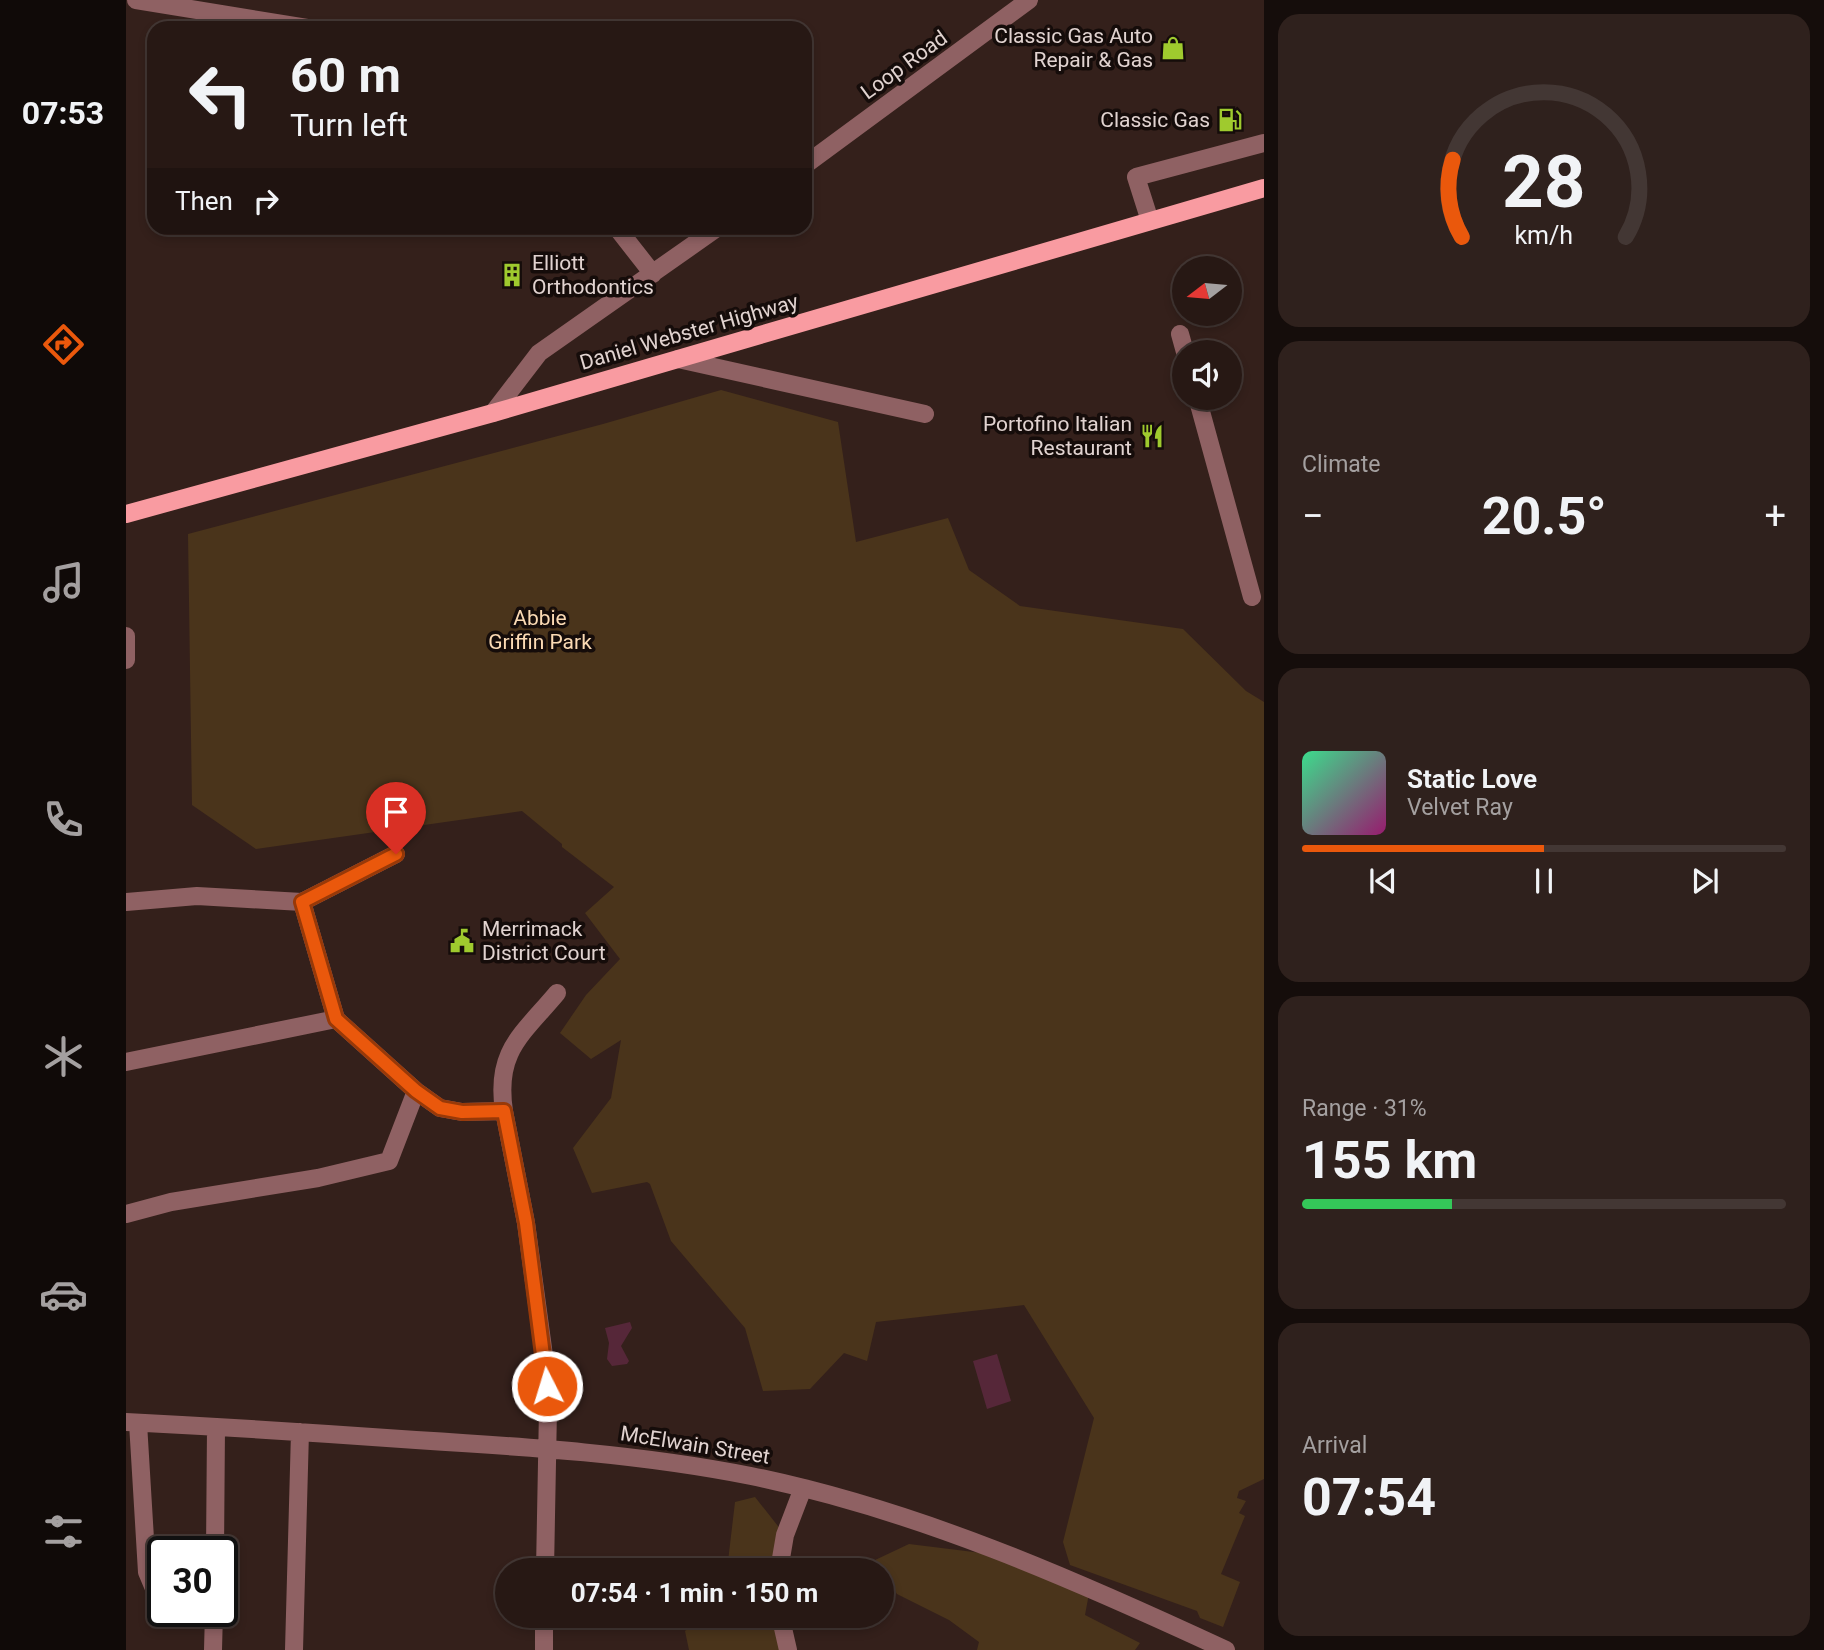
<!DOCTYPE html>
<meta charset="utf-8">
<style>
body{margin:0;font-family:Roboto,sans-serif;background:#2f211d;color:#f1f3f6;height:100vh;display:flex;flex-direction:column;font-size:26px;white-space:nowrap}
*{box-sizing:border-box;margin:0}
p{font-size:23px;color:#a4a0a0}
.icon{flex:none;width:38px;height:38px;fill:none;stroke:currentColor;stroke-width:2;stroke-linecap:round;stroke-linejoin:round}
.map{position:relative;flex:1;overflow:hidden}
.drawer{display:flex;flex-direction:column;gap:14px;padding:14px;background:#150d0b;width:560px}
.drawer>*{flex:none}
.top-card{position:absolute;left:21px;top:21px;width:665px;height:214px;border-radius:21px;box-shadow:0 4px 10px #0003,0 0 0 2px #433734;background:#271814;color:#f1f3f6;overflow:hidden}
.needle{width:46px;rotate:254deg}
.controls{position:absolute;left:1046px;top:256px;display:grid;gap:14px}
.controls a{display:grid;place-items:center;width:70px;height:70px;border-radius:50%;background:#271814;box-shadow:0 4px 10px #0003,0 0 0 2px #433734;font-size:35px}
.speed{position:absolute;left:21px;top:1536px;display:flex;gap:14px;font-size:35px;font-weight:700;text-align:center}
.speed>*{display:grid;place-content:center;width:91px;height:91px;border-radius:50%;background:#271814;box-shadow:0 4px 10px #0003,0 0 0 2px #433734;line-height:1}
.speed .limit{border:4px solid #111;border-radius:10px;background:#fff;color:#111}
.pin{position:absolute;display:grid;place-items:center;width:60px;height:60px;color:#fff;margin:-72px -30px;border-radius:50% 50% 50% 0;rotate:-45deg;box-shadow:0 0 7px #0007}
.pin .icon{rotate:45deg}
.me{position:absolute;width:77px;margin:-38px;rotate:355deg;stroke-linejoin:round;filter:drop-shadow(0 0 5px #0008)}
.turn{display:flex;align-items:center;gap:24px;height:147px;padding:0 28px;font-size:32px}
.turn .icon{width:91px;height:91px;stroke-width:2.5}
.turn b{display:block;font-size:49px;line-height:60px}
.then{display:flex;align-items:center;height:66px;padding:0 28px;background:#0003;gap:14px;font-size:26px}
.big{font-size:52px;font-weight:700;line-height:1.1}
.drawer .tile{flex:1;display:flex;flex-direction:column;justify-content:center;gap:10px;min-width:0;padding:0 24px;border-radius:21px;background:#2f211d}
.drawer .dial{align-items:center;gap:0}
.dial svg{height:182px;overflow:visible;fill:none;stroke:#433734;stroke-width:7;stroke-linecap:round;text-anchor:middle}
.dial text{fill:#f1f3f6;stroke:none}
.song{display:flex;align-items:center;gap:21px}
.cover{width:84px;height:84px;border-radius:10px;background:linear-gradient(135deg,hsl(150 70% 55%),hsl(320 70% 35%))}
.played{height:7px;border-radius:4px;background:linear-gradient(90deg,#ea580c 50%,#433734 50%)}
.keys{display:flex;justify-content:space-around;direction:ltr}
.heat{display:flex;justify-content:space-between;align-items:center;font-size:38px;direction:ltr}
.charge{height:10px;border-radius:5px;background:linear-gradient(90deg,#34c759 31%,#433734 0)}
.trip{position:absolute;left:369px;top:1558px;width:399px;height:70px;border-radius:35px;background:#271814;box-shadow:0 4px 10px #0003,0 0 0 2px #433734;font-weight:700;line-height:70px;text-align:center}
main{display:flex;flex:1;min-height:0}
.menu{display:flex;flex-direction:column;width:126px;justify-content:space-around;align-items:center;background:#100a08;color:#a4a0a0}
.menu .icon{width:49px;height:49px}
.menu .active{color:#ea580c}
.menu b{font-size:32px;color:#f1f3f6}
.map>svg:first-child{display:block}
.green{fill:#4a341b}
.water{fill:#562739}
.lines{fill:none;stroke-linecap:round;stroke-linejoin:round}
.minor{stroke:#8f6163;stroke-width:18}
.major{stroke:#f99ba1;stroke-width:18}
.route-casing{stroke:#983908;stroke-width:18}
.route{stroke:#ea580c;stroke-width:12}
.labels{text-anchor:middle;dominant-baseline:central;stroke-width:7;stroke-linejoin:round;paint-order:stroke}
.poi-label{font-size:21px;fill:#e1d3d0;stroke:#150c0a;text-anchor:end}
.street-label{font-size:21px;fill:#e1d3d0;stroke:#150c0a}
.park-label{font-size:21px;fill:#fbdab4;stroke:#150c0a}
</style>
<main>
<nav class="menu">
<b>07:53</b>
<svg class="icon active" aria-label="directions" viewBox="0 0 24 24"><path d="M12 3l9 9-9 9-9-9zM9 14v-3h6M13 9l2 2-2 2"/></svg>
<svg class="icon" aria-label="music" viewBox="0 0 24 24"><path d="M9 18V5l10-2v13"/><circle cx="6" cy="18" r="3"/><circle cx="16" cy="16" r="3"/></svg>
<svg class="icon" aria-label="phone" viewBox="0 0 24 24"><path d="M5 4h4l2 5-3 2q2 4 5 5l2-3 5 2v4C11 20 4 13 5 4z"/></svg>
<svg class="icon" aria-label="climate" viewBox="0 0 24 24"><path d="M12 3v18M4 7l16 10M4 17L20 7"/></svg>
<svg class="icon" aria-label="car" viewBox="0 0 24 24"><path d="M5 17H2v-5l4-1 3-4h7l3 4 3 1v5h-3M9 17h6M6 11h13"/><circle cx="7" cy="17" r="2"/><circle cx="17" cy="17" r="2"/></svg>
<svg class="icon" aria-label="filters" viewBox="0 0 24 24"><path d="M4 7h16M4 17h16"/><circle cx="9" cy="7" r="2"/><circle cx="15" cy="17" r="2"/></svg>
</nav>
<div class="map">
<svg width="1138" height="1650" viewBox="0 0 1138 1650">
<rect width="100%" height="100%" fill="#34201b"/>
<path class="green" d="M595,390L712,422L730,542L822,518L843,570L894,606L1057,629L1120,691L1138,702V1479L1113,1491L1111,1498L1120,1501L1113,1513L1119,1516L1095,1574L1114,1582L1097,1627L1074,1618L1071,1611L944,1565L937,1542L968,1418L898,1305L750,1322L741,1361L718,1353L684,1389L637,1391L619,1328L545,1241L524,1184L521,1182L466,1193L447,1148L485,1098L495,1040L465,1059L434,1033L460,995L494,959L459,913L488,887L436,847V844L396,811L130,849L66,805L62,534L477,424Z
M629,1497L659,1535L653,1570H601L609,1502Z
M783,1544L896,1558L964,1588L959,1615L1014,1643L1009,1650H851L853,1642L823,1620L771,1594L756,1573V1570H753L747,1561Z
M577,1615H654L662,1650H563L559,1631Z"/>
<path class="water" d="M504,1322L506,1328L495,1346L503,1361L501,1364L486,1366L481,1359L483,1343L479,1328Z
M871,1354L885,1401L861,1409L847,1361Z"/>
<g class="lines">
<path class="minor" d="M10,0L181,28
M679,165L903,0
M1024,221L1010,177L1138,143
M491,228L527,274
M1054,334L1059,352
M552,359L799,414
M1071,397L1126,597
M367,413L413,353L591,228
M0,636V660
M0,902L71,896L176,902L210,1019
M176,902L270,854
M0,1062L210,1019L290,1091L263,1161L192,1178L45,1202L0,1214
M290,1091L314,1108L336,1112L378,1111L400,1223L419,1363L422,1409L419,1570
M378,1111C369,1051 396,1035 431,993
M0,1422C97,1427 194,1433 290,1440C403,1447 514,1454 625,1476C791,1510 947,1579 1100,1650
M12,1423L21,1572L29,1591L37,1597
M89,1552L90,1427
M653,1570L659,1535L677,1488
M56,1612L88,1619
M654,1615L662,1650
M87,1650L88,1612
M168,1650L174,1432
M418,1650V1615"/>
<path class="major" d="M0,514L367,413L1138,188"/>
</g>
<g class="lines">
<g class="route-casing">
<path id="route" d="M270,854L176,902L210,1019L290,1091L314,1108L336,1112L378,1111L400,1223L421,1386"/>
</g>
<use href="#route" class="route"/>
</g>
<defs>
<g id="shop-bare" transform="scale(1.89)"><path d="M-5-2.5h2.3a2.7 3.5 0 0 1 5.4 0H5L5.5 6h-11ZM-1.5-2.5h3a1.5 2.3 0 0 0-3 0Z" fill="#9fca2e" stroke="#150c0a" stroke-width="2.5" paint-order="stroke"/></g>
<g id="fuel-bare" transform="scale(1.89)"><path d="M-5.5-6h7V0h2V4h1.3V-2.5L3-4.5l.8-.8L6-3V5H2.5V1h-1V6h-7ZM-4.2-4.7v3.2H.2V-4.7Z" fill="#9fca2e" stroke="#150c0a" stroke-width="2.5" paint-order="stroke"/></g>
<g id="building-bare" transform="scale(1.89)"><path d="M-4-6H4V6H1V3H-1V6H-4ZM-2.5-4.3h1.7v1.8h-1.7ZM.8-4.3h1.7v1.8H.8ZM-2.5-1h1.7V.8h-1.7ZM.8-1h1.7V.8H.8Z" fill="#9fca2e" stroke="#150c0a" stroke-width="2.5" paint-order="stroke"/></g>
<g id="restaurant-bare" transform="scale(1.89)"><path d="M-5-6h1v4h1v-4h1v4h1v-4h1v5L-1.5 .5V6h-2V.5L-5-1ZM5-6V6H3V1.5H1.5Q1.5-4 5-6Z" fill="#9fca2e" stroke="#150c0a" stroke-width="2.5" paint-order="stroke"/></g>
<g id="civic-bare" transform="scale(1.89)"><path d="M-.6-6.5H3V-4.5H.6V-3L4-1V1h2V6H-6V1h2V-1L-.6-3ZM-1.2 2.5V6h2.4V2.5Z" fill="#9fca2e" stroke="#150c0a" stroke-width="2.5" paint-order="stroke"/></g>
</defs>
<g fill-rule="evenodd">
<use href="#shop-bare" x="1047" y="48"/>
<use href="#fuel-bare" x="1104" y="120"/>
<use href="#building-bare" x="386" y="275"/>
<use href="#restaurant-bare" x="1026" y="436"/>
<use href="#civic-bare" x="336" y="941"/>
</g>
<g class="labels">
<g class="poi-label">
<text x="1027" y="36">Classic Gas Auto<tspan x="1027" dy="24">Repair &amp; Gas</tspan></text>
<text x="1084" y="120">Classic Gas</text>
<text x="406" y="263" text-anchor="start">Elliott<tspan x="406" dy="24">Orthodontics</tspan></text>
<text x="1006" y="424">Portofino Italian<tspan x="1006" dy="24">Restaurant</tspan></text>
<text x="356" y="929" text-anchor="start">Merrimack<tspan x="356" dy="24">District Court</tspan></text>
</g>
<g class="street-label">
<text transform="translate(778 65) rotate(-36)">Loop Road</text>
<text transform="translate(563 332) rotate(-16)">Daniel Webster Highway</text>
<text transform="translate(569 1445) rotate(9)">McElwain Street</text>
</g>
<g class="park-label">
<text x="414" y="618">Abbie<tspan x="414" dy="24">Griffin Park</tspan></text>
</g>
</g>
</svg>
<div class="controls">
<a><svg class="needle" viewBox="-14 -14 28 28"><path d="M0-13l5 13h-10z" fill="#e53935"/><path d="M0 13l5-13h-10z" fill="#a4a0a0"/></svg></a>
<a><svg class="icon" aria-label="sound" viewBox="0 0 24 24"><path d="M4 9h4l5-4v14l-5-4H4zM17 9q2 3 0 6"/></svg></a>
</div>
<div class="speed"><div class="limit">30</div></div>
<div class="pin" style="left:270px;top:854px;background:#d93025"><svg class="icon" aria-label="arrive" viewBox="0 0 24 24"><path d="M6 21V4h12l-3 4 3 4H6"/></svg></div>
<svg class="me" style="left:421px;top:1386px" viewBox="-20 -20 40 40"><circle r="17" fill="#ea580c" stroke="#fff" stroke-width="3"/><path d="M0-11L8 9 0 5-8 9z" fill="#fff"/></svg>
<div class="trip">07:54 · 1 min · 150 m</div>
<div class="top-card">
<div class="turn"><svg class="icon" aria-label="left" viewBox="0 0 24 24"><path d="M17 20v-9H6M10 6l-5 5 5 5"/></svg><div><b>60 m</b>Turn left</div></div>
<div class="then">Then<svg class="icon" aria-label="right" viewBox="0 0 24 24"><path d="M7 20v-9h11M14 6l5 5-5 5"/></svg></div>
</div>
</div>
<section class="drawer">
<div class="tile dial"><svg viewBox="0 0 100 80">
<path d="M14 69A42 42 0 1 1 86 69"/>
<path d="M14 69A42 42 0 0 1 10 35" stroke="#ea580c"/>
<text x="50" y="56" font-size="32" font-weight="700">28</text>
<text x="50" y="72" font-size="11">km/h</text>
</svg></div>
<div class="tile"><p>Climate</p>
<div class="heat"><a>−</a><b class="big">20.5°</b><a>+</a></div>
</div>
<div class="tile">
<div class="song"><i class="cover"></i><div><b>Static Love</b><p>Velvet Ray</p></div></div>
<div class="played"></div>
<div class="keys"><svg class="icon" aria-label="previous" viewBox="0 0 24 24"><path d="M18 5L8 12l10 7zM5 5v14"/></svg><svg class="icon" aria-label="pause" viewBox="0 0 24 24"><path d="M8 5v14M16 5v14"/></svg><svg class="icon" aria-label="next" viewBox="0 0 24 24"><path d="M6 5l10 7-10 7zM19 5v14"/></svg></div>
</div>
<div class="tile"><p>Range · 31%</p><b class="big">155 km</b><div class="charge"></div></div>
<div class="tile"><p>Arrival</p><b class="big">07:54</b></div>
</section>
</main>
